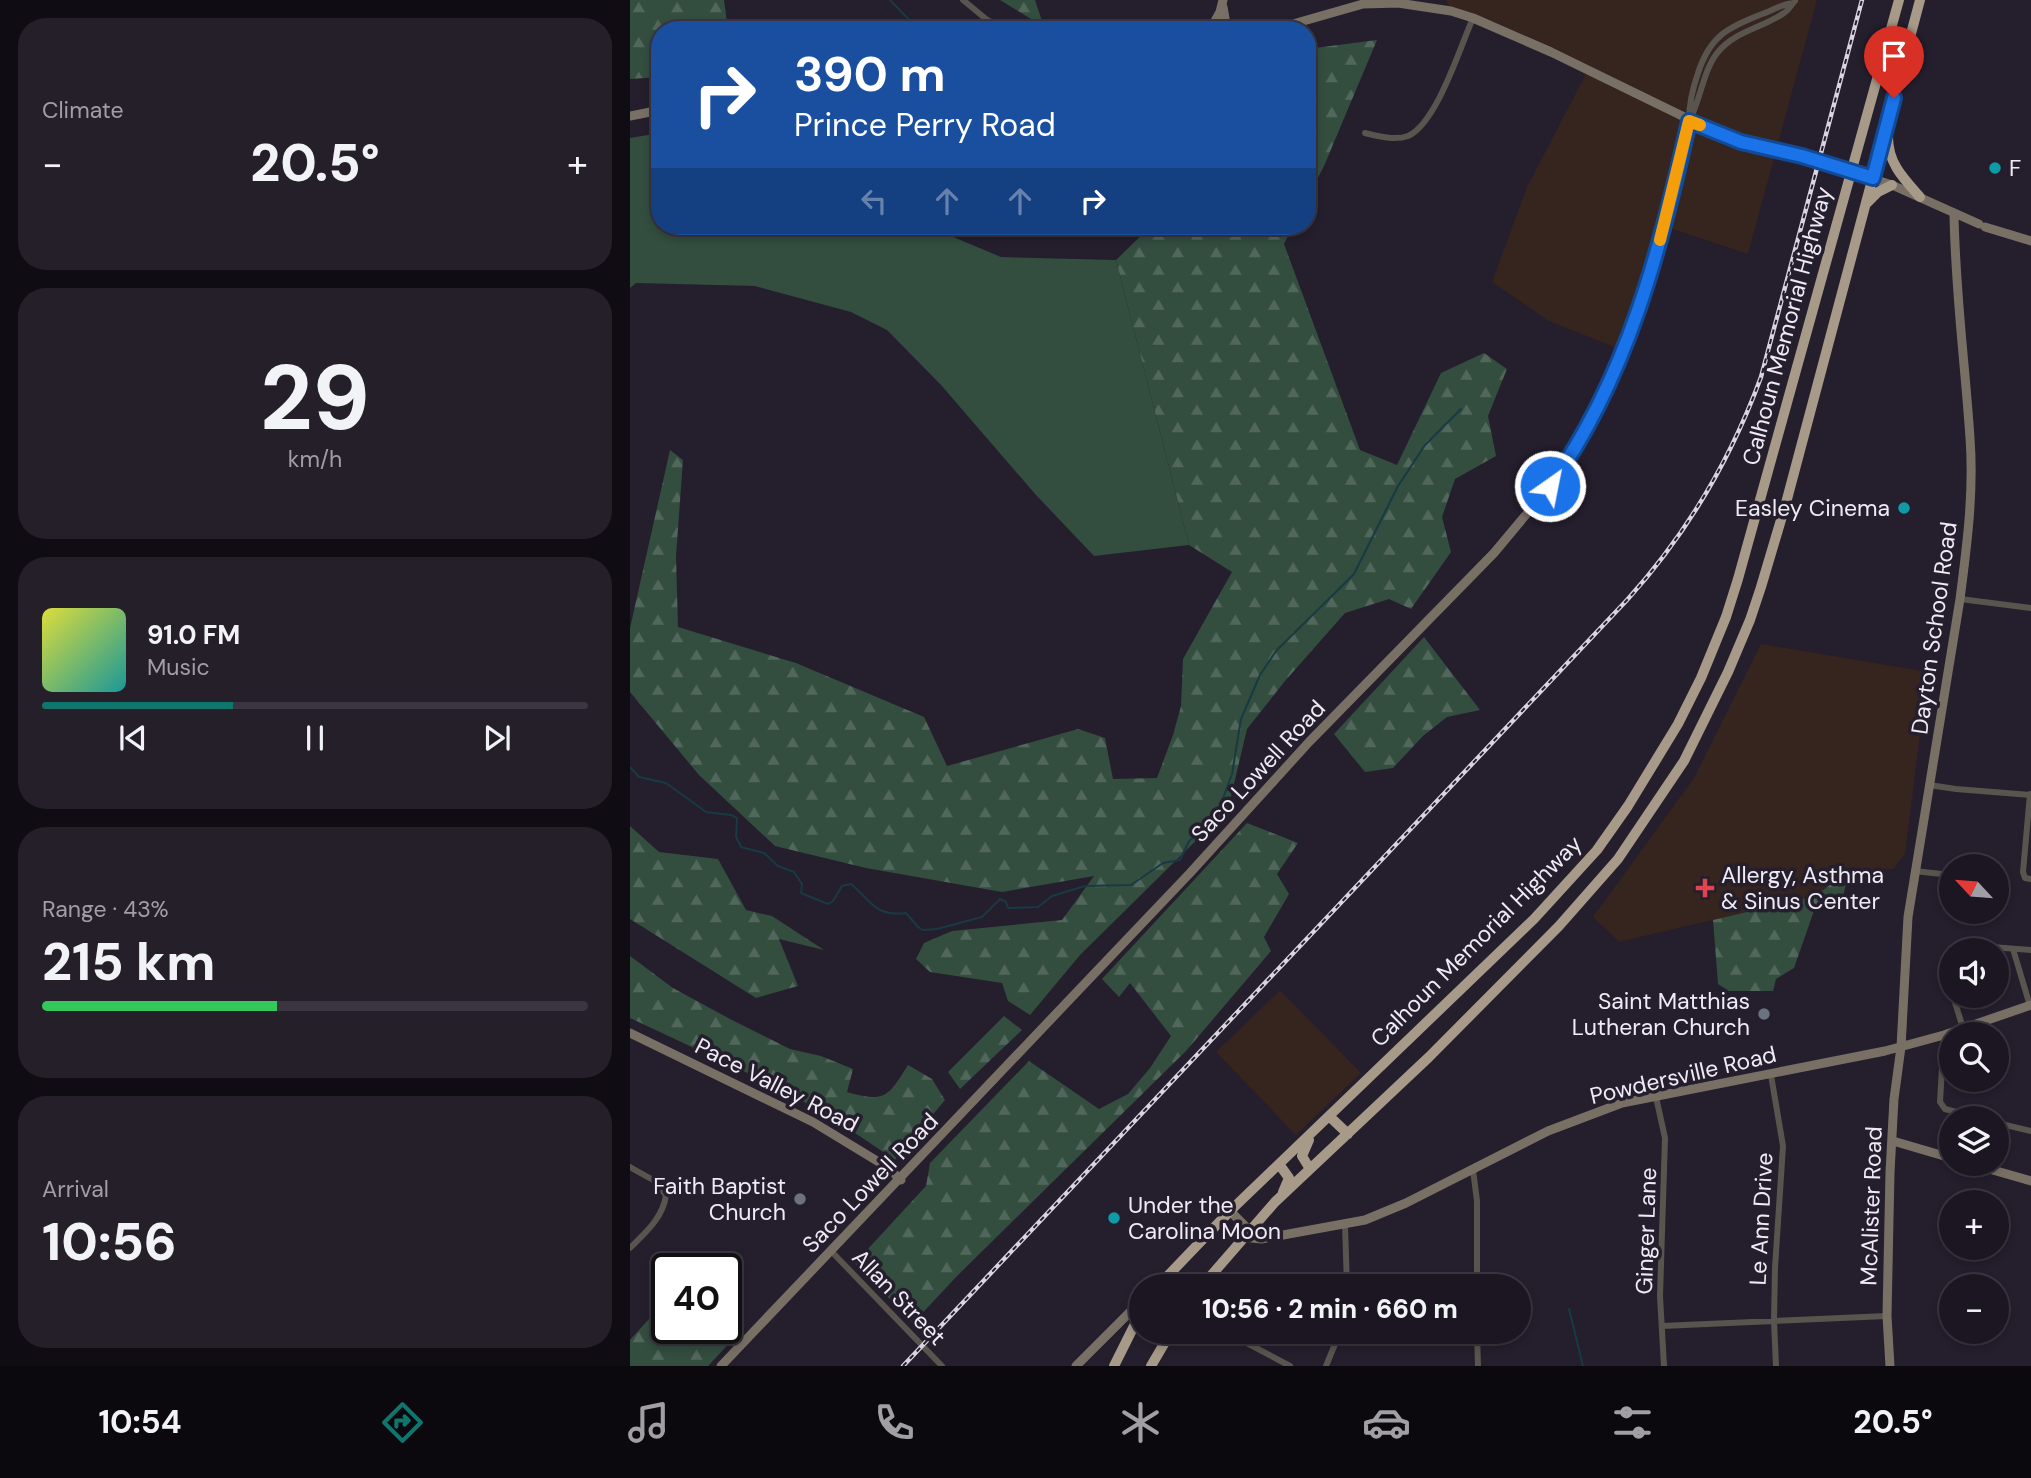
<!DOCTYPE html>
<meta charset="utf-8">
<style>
body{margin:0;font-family:"DM Sans",sans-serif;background:#251f2a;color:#f1f3f6;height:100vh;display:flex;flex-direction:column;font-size:26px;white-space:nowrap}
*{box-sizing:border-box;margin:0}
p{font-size:23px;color:#a09fa5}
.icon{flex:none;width:38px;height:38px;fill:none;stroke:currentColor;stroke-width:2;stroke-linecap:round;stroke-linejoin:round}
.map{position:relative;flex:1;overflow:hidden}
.panel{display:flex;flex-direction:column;gap:18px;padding:18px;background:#0f0c13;width:630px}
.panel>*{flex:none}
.top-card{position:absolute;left:21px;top:21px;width:665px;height:214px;border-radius:28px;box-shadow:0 4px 10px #0003,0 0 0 2px #3a3540;background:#1a4fa0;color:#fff;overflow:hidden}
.needle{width:46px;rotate:296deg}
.controls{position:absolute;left:1309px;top:854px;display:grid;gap:14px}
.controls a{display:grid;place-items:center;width:70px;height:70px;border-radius:50%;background:#1c1622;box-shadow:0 4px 10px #0003,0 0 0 2px #3a3540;font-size:35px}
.speed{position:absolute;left:21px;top:1253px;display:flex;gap:14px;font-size:35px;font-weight:700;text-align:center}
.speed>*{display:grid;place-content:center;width:91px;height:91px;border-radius:50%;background:#1c1622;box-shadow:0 4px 10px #0003,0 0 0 2px #3a3540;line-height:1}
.speed .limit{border:4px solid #111;border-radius:10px;background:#fff;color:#111}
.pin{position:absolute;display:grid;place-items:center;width:60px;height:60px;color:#fff;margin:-72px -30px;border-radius:50% 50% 50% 0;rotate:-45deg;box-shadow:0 0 7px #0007}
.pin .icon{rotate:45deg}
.me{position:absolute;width:77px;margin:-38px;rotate:33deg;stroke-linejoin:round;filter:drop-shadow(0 0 5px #0008)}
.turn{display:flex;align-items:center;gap:24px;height:147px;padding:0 28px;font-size:32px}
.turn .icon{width:91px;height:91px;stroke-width:2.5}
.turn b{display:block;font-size:49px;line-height:60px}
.lanes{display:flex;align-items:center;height:66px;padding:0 28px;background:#0003;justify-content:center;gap:35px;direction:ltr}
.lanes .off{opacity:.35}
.big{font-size:52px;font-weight:800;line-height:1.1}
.panel .card{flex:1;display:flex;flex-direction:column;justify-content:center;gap:10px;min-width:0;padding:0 24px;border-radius:28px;background:#251f2a}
.panel .dial{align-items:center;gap:0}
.dial b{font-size:91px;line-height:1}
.song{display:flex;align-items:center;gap:21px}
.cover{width:84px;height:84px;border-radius:10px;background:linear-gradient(135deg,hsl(60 70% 55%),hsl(180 70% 35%))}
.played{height:7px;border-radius:4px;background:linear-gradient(90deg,#0f766e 35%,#3a3540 35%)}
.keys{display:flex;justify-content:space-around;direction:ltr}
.heat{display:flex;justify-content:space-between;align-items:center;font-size:38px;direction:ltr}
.charge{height:10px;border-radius:5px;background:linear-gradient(90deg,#34c759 43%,#3a3540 0)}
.trip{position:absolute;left:499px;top:1274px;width:402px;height:70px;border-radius:35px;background:#1c1622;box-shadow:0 4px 10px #0003,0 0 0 2px #3a3540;font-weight:800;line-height:70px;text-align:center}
.menu{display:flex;height:112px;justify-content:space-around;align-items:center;background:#0b090e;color:#a09fa5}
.menu .icon{width:49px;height:49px}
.menu .current{color:#0f766e}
.menu b{font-size:32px;color:#f1f3f6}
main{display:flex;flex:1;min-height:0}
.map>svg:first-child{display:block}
.commercial{fill:#36241e}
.green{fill:#334d3f}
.forest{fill:url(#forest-firs)}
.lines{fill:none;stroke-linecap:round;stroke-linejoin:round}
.stream{stroke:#183a44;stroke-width:2}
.street{stroke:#59544d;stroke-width:6}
.secondary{stroke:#797065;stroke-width:9}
.highway{stroke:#a79a88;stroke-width:10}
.rail-casing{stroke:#d9d4df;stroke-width:4.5}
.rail{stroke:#251e2d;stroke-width:2;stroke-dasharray:5;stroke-linecap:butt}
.secondary-bridge{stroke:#797065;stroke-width:9}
.route-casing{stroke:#114b97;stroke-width:18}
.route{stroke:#1a73e8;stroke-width:12}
.slow{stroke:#f59e0b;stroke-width:12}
.culture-dot{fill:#0f9aa8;stroke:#251e2d;stroke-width:2.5}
.health-dot{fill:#e0444e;stroke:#251e2d;stroke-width:2.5}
.worship-dot{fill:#6b7280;stroke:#251e2d;stroke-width:2.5}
.labels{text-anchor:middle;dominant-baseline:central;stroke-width:7;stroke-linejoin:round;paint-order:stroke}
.poi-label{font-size:23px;fill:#efeaf5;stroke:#251e2d;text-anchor:start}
.street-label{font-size:23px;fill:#efeaf5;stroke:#251e2d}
</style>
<main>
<section class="panel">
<div class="card"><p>Climate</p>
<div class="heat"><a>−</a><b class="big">20.5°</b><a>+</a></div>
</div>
<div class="card dial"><b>29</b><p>km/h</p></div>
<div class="card">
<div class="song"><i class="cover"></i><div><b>91.0 FM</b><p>Music</p></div></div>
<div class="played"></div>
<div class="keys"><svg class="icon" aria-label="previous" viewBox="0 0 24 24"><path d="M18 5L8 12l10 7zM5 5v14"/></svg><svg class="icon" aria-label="pause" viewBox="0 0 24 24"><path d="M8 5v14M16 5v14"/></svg><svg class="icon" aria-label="next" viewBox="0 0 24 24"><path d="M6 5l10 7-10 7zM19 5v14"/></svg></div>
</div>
<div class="card"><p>Range · 43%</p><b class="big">215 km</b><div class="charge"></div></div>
<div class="card"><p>Arrival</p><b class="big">10:56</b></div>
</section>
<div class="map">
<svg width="1401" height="1366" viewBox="0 0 1401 1366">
<defs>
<pattern id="forest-firs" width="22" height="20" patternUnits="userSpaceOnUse" patternTransform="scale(1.75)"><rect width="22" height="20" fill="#334d3f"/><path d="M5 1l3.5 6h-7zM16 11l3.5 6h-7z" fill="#51675b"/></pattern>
</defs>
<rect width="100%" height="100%" fill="#251e2d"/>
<path class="commercial" d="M816,0H1187L1118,254L1027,224L992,350L919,321L862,282L897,187L957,72L821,11Z
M1131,644L1298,672L1275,854L1263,869L1219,871L1185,896L989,942L963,917L1064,778Z
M650,990L731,1073L666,1135L586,1052Z"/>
<path class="green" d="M30,133V226H297L371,257L486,260L559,545L464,556L406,495L311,385L257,330L221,312L125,286L6,283L0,288V138Z"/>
<path class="forest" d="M0,0H94L98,30H30V77L0,79Z
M370,0H405L414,27Z
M747,40L694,166L677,199V49Z
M521,226H663L654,244L730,450L767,465L811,373L854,353L877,369L858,416L866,456L825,479L812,517L821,552L781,609L759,599L715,613L655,681L617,729L598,809L450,955L400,1015L378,1001L372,983L300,972L286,959L294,943L322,931L432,920L464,876L372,892L236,868L145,846L69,775L0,692V628L40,450L53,460L46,556L48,627L166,663L294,717L317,766L448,729L475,738L483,779L527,778L543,735L551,706L553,659L602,572L559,545L486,260Z
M794,637L850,710L817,717L793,736L763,768L735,772L704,734Z
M617,823L668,843L647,874L659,894L634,937L641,951L556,1051L328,1275L283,1323L225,1263L296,1186L300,1163L399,1061L469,1109L498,1094L520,1068L541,1036L500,983L489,997L472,979Z
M0,826L29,852L88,859L116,910L142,916L194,950L149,939L168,986L126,998L0,919Z
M1219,871L1212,901L1186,905L1164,968L1146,979L1143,991H1099L1088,984L1083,920L1185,896Z
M0,956L43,988L100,1019L160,1049L191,1056L223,1069L217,1092C255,1103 258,1097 278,1065L302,1079L315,1100L265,1160L228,1135L158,1092L0,1018Z
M374,1016L392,1030L330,1089L318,1072Z
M37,1299V1328L96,1327L106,1336L78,1366H0V1340Z"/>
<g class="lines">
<path class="stream" d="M260,0L289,30
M0,767L9,777L36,783L76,812L101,815L107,818L106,837L111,847L134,853L148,866L164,872L172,884L171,893L198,904L203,901L212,886L221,884C241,901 245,917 276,913L288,927L293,930L307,929L352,917L370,899L376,902L378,908L408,907L422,896L455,886L501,885L533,863L550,860L559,841L585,820L602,774L611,719L630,675L646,651L724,574L768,486L795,445L831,409
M939,1309L953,1366"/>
<path class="street" d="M333,0L356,19L375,30
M1060,119C1071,99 1073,70 1088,52C1105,31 1133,28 1154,13C1159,10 1161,5 1165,1
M1059,121C1059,103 1062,90 1068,73C1080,36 1097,28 1132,14C1143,10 1152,4 1163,3
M735,133C748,136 765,141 778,136C807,123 830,47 843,18
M1330,599L1401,608
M1299,785L1326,789L1401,795
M1400,794L1393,872L1395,878L1401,879
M1284,871L1321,875
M1383,949L1400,1006
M1325,950L1335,945L1401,950
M1321,969V989
M1323,996L1333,1028
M1314,1035L1310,1102L1315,1109L1349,1118
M1141,1075L1153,1146L1145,1268L1144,1321L1146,1366
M1026,1097L1035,1138L1030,1296L1034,1366
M1367,1123L1401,1131
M1367,1147L1374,1124
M0,1167L23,1180L36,1195C33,1218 15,1233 0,1248
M843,1170L847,1201V1286
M715,1225L717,1286
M201,1251L312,1366
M1032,1326L1257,1316
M596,1332L660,1366
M847,1332L848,1366
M696,1366L710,1332"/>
<path class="secondary" d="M593,7L597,30
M580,30L590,12L593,0
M589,30H590
M642,30L733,4L768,3L821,11L843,18L921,52L1085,132L1111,142L1172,156
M0,116L30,110
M1200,165L1262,185L1349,224
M400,226H415
M1355,227L1401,241
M0,1033L183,1122L257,1167L271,1180
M1263,1141L1321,1158
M1342,1164L1401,1181
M600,1211L619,1230L640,1235
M613,1237L631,1239L735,1220L776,1203L918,1131L992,1103L1255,1051L1314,1035L1401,1005
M91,1366L560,873L679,742L864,553L920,486L974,398L1000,336L1033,226L1059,121
M446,1366L511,1301
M1260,1366L1257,1316L1260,1172L1264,1099L1271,1047L1278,917L1330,599C1337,545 1344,492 1340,438C1335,363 1325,289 1324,213"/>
<path class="highway" d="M1258,137C1258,163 1273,178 1290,197
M1237,203L1248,192L1262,185
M699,1116L718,1134
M679,1140L672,1156L680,1169
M649,1164L659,1178L653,1192
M528,1286L600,1211L904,919L967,850L998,806L1048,724L1071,678L1096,617L1108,579L1269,0
M572,1286L645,1202L799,1057L929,926L988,859L1054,761L1098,672L1120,620L1131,587L1156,503L1290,0
M484,1366L511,1312
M521,1366L541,1332"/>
<g class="rail-casing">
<path id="rail" d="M273,1366L997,600C1055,536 1101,459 1131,377L1232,0"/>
</g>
<use href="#rail" class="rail"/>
<path class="secondary-bridge" d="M1172,156L1200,165"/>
</g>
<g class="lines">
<g class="route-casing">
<path id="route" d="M920,486C997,378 1031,249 1059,121L1111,142L1172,156L1243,178L1264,98"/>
</g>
<use href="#route" class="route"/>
<path class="slow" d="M1030,240L1059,121L1070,125"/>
</g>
<g class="culture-dot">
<circle cx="1365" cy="168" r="7"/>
<circle cx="1274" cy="508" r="7"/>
<circle cx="484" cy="1218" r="7"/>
</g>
<path class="health-dot" d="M1071.5 877.5h7v7h7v7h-7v7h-7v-7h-7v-7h7z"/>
<g class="worship-dot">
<circle cx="1134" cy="1014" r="7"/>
<circle cx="170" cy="1199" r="7"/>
</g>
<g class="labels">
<g class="poi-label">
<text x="1379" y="168">F</text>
<text x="1260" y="508" text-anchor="end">Easley Cinema</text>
<text x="1091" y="875">Allergy, Asthma<tspan x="1091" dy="26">&amp; Sinus Center</tspan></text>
<text x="1120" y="1001" text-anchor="end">Saint Matthias<tspan x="1120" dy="26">Lutheran Church</tspan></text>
<text x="156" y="1186" text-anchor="end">Faith Baptist<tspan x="156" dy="26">Church</tspan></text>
<text x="498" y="1205">Under the<tspan x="498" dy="26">Carolina Moon</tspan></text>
</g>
<g class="street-label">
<text transform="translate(1157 326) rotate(-75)">Calhoun Memorial Highway</text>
<text transform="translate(1304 628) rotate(-82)">Dayton School Road</text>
<text transform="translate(628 771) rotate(-47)">Saco Lowell Road</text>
<text transform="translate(846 941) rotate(-45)">Calhoun Memorial Highway</text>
<text transform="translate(1053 1075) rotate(-13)">Powdersville Road</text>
<text transform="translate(147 1085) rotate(27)">Pace Valley Road</text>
<text transform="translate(240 1183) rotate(-46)">Saco Lowell Road</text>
<text transform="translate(1241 1206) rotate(-88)">McAlister Road</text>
<text transform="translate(1131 1219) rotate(-87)">Le Ann Drive</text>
<text transform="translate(1016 1231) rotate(-88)">Ginger Lane</text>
<text transform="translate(269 1297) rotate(46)">Allan Street</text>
</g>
</g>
</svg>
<div class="controls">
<a><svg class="needle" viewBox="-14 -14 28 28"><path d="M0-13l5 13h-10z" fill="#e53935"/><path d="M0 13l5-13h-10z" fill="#a09fa5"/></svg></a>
<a><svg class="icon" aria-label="sound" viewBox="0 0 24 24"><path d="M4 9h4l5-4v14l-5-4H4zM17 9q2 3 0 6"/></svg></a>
<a><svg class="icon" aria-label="search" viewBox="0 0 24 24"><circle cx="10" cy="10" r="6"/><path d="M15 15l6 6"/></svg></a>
<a><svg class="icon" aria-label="layers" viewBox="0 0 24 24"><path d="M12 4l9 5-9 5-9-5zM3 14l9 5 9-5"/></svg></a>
<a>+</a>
<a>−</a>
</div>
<div class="speed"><div class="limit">40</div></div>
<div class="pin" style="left:1264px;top:98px;background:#d93025"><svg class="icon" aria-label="arrive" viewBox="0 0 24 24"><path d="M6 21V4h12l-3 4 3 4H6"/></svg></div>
<svg class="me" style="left:920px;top:486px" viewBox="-20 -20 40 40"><circle r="17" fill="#1a73e8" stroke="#fff" stroke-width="3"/><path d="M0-11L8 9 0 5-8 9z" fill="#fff"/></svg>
<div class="trip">10:56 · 2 min · 660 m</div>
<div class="top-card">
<div class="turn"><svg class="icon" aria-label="right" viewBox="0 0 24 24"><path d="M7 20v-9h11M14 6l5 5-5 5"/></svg><div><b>390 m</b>Prince Perry Road</div></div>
<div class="lanes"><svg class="icon off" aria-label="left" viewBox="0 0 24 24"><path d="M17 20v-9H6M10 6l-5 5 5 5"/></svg><svg class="icon off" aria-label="ahead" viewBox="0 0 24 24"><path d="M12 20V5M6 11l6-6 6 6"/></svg><svg class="icon off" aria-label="ahead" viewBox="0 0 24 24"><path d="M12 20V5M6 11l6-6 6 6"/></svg><svg class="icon" aria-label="right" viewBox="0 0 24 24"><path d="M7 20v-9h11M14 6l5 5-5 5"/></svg></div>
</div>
</div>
</main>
<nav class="menu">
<b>10:54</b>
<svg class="icon current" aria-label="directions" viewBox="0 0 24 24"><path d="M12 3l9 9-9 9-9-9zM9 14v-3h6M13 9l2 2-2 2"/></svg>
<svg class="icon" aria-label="music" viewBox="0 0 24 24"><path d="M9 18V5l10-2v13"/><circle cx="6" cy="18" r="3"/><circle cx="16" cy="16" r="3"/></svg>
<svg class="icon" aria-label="phone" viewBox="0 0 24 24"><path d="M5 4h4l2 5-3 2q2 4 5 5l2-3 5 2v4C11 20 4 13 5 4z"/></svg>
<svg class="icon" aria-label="climate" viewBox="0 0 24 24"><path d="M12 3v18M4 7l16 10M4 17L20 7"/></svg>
<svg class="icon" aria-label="car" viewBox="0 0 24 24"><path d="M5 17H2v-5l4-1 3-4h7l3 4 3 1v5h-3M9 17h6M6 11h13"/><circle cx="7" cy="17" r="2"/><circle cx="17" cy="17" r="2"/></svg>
<svg class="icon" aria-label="filters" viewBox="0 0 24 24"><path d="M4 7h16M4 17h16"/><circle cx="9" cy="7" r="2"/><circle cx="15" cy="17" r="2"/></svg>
<b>20.5°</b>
</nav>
